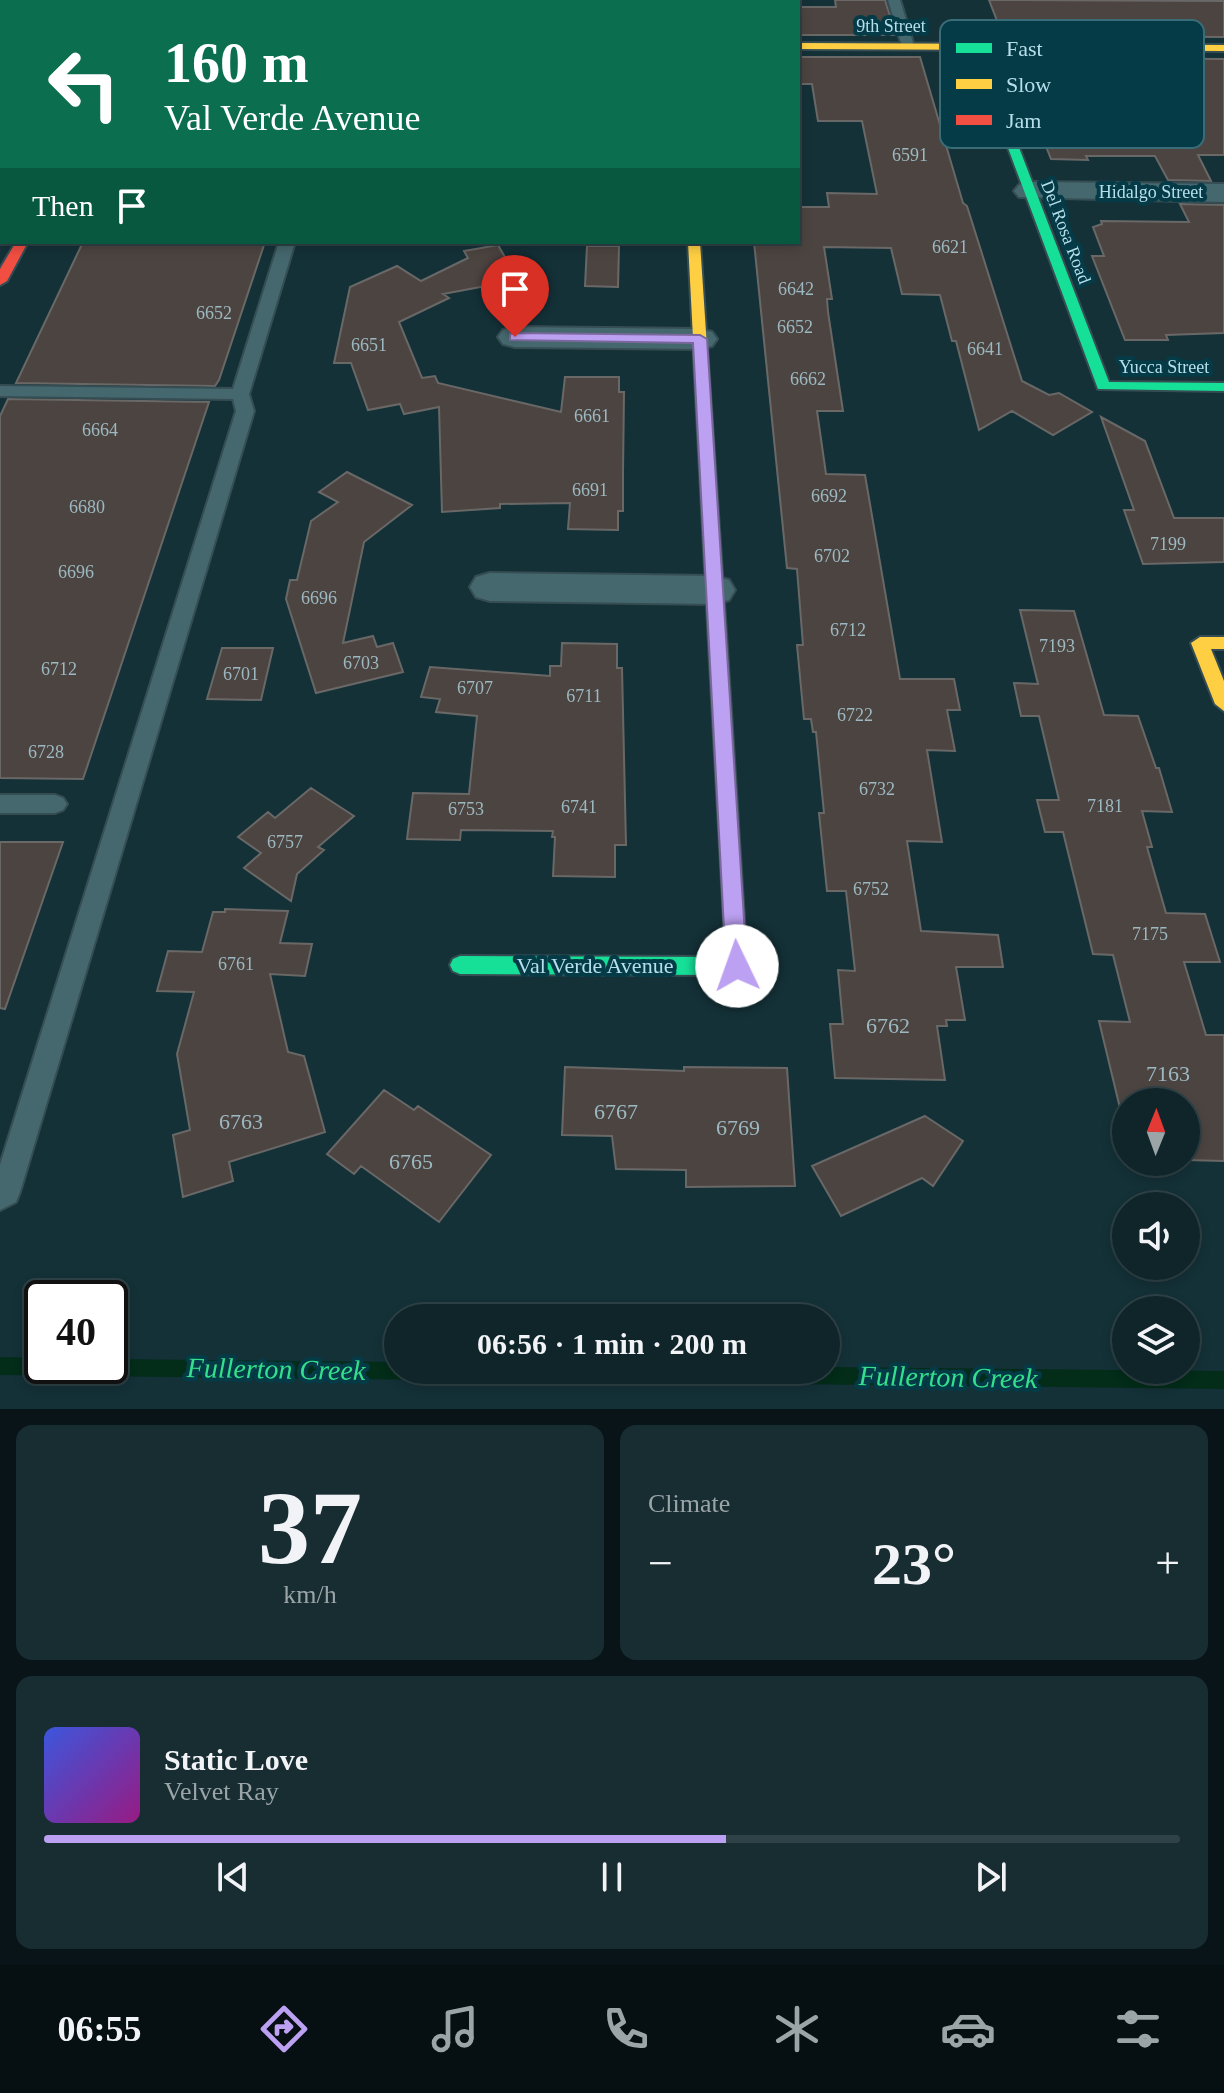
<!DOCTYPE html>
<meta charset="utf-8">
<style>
body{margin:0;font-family:Georgia,serif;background:#182d32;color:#f1f3f6;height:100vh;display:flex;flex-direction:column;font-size:30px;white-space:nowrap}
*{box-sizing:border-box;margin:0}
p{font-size:26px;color:#9ba5a8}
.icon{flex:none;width:44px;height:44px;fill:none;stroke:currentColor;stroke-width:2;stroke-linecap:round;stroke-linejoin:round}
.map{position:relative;height:1409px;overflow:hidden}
.side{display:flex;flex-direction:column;gap:16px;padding:16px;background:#081417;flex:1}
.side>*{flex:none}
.hud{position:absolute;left:0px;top:0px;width:800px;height:244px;box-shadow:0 4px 12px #0003,0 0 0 2px #2f4247;background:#0b6e4f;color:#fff;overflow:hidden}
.needle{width:52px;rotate:1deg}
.controls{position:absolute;left:1112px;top:1088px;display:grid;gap:16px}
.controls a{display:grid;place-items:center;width:88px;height:88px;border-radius:50%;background:#0f252a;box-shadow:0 4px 12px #0003,0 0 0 2px #2f4247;font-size:40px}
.speed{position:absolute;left:24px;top:1280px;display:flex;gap:16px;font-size:40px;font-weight:700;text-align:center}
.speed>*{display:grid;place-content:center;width:104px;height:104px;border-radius:50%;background:#0f252a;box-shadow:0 4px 12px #0003,0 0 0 2px #2f4247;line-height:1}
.speed .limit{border:4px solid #111;border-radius:12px;background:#fff;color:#111}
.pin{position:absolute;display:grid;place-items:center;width:68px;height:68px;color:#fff;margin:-82px -34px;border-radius:50% 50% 50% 0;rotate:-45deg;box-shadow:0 0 8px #0007}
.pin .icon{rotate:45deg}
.me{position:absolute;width:88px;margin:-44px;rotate:357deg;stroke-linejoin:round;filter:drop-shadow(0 0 6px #0008)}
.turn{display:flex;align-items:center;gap:28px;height:168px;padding:0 32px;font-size:36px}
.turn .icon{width:104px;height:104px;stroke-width:2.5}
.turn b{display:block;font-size:56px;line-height:68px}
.then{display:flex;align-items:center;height:76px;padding:0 32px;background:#0003;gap:16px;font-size:30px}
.big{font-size:60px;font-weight:600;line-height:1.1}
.side .tile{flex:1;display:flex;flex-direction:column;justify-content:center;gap:12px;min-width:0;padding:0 28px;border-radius:16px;background:#182d32}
.side .dial{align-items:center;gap:0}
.dial b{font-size:104px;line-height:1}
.song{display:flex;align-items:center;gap:24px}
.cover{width:96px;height:96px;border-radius:12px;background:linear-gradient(135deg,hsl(230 70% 55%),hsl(310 70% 35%))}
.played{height:8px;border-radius:4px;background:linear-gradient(90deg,#bca0f2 60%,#2f4247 60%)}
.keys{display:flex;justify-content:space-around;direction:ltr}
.heat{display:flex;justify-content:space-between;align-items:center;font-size:44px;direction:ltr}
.side .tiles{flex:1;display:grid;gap:16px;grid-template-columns:1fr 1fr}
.tile:last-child{grid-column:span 2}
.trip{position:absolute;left:384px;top:1304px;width:456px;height:80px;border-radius:40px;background:#0f252a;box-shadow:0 4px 12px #0003,0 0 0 2px #2f4247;font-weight:600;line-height:80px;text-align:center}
.dock{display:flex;height:128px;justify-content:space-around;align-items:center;background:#060f11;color:#9ba5a8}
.dock .icon{width:56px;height:56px}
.dock .selected{color:#bca0f2}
.dock b{font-size:36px;color:#f1f3f6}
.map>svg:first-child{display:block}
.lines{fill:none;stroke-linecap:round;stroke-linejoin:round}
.stream{fill:#032c19;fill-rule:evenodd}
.building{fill:#4c4441;stroke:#696867;stroke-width:2}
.lane-casing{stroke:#354d53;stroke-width:4}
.street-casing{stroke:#354d53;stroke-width:4}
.fast-casing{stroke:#354d53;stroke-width:4}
.slow-casing{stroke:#354d53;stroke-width:4}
.jam-casing{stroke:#354d53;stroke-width:4}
.lane{fill:#45676e;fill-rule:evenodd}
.street{fill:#45676e;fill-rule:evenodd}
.fast{fill:#16e098;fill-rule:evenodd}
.slow{fill:#ffcf43;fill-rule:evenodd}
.jam{fill:#f24e42;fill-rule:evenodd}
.route{fill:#bca0f2;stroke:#7a689d;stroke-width:2}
.labels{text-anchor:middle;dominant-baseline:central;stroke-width:8;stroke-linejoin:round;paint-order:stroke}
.far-street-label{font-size:18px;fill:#b6dfeb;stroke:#053b47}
.number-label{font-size:18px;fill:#9cb8c0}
.street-label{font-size:22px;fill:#b6dfeb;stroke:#053b47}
.near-number-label{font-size:22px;fill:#9cb8c0}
.near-water-label{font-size:28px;font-style:italic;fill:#35e08c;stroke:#053b47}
.key{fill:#053b47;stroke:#3a6c78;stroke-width:2}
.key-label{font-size:22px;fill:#b6dfeb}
</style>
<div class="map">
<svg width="1224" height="1409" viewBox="0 0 1224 1409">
<rect width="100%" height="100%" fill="#143138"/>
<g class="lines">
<path class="stream" d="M0,1357L42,1358V1366H110V1359L398,1362V1370H826V1367L1224,1371V1389L0,1375Z"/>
</g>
<path class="building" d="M835,0H885L896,35H798V7H836Z
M989,0L1224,1V37L1003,36Z
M798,57H920L963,203L967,206L1022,381L1049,395L1059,393L1092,412L1053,435L1012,411L979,430L956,341H952L940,295L902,294L891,248L824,247L832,299H827L828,312L843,411H817L826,474L865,475L900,679H954L960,710H947L955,751L927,750L942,842L907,841L921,931L998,935L1003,967H956L965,1020H946L947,1026H937L945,1080L835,1078L830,1024H843L838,970L855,971L846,891H827L819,813H824L816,732H813L811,719H804L797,645H803L797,569L787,568L754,242H798V207H829L827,193L877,194L862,121H818L812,84H798Z
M1011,58L1224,59V155H1198L1211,181L1168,180L1155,156H1086L1088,160L1051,159Z
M1180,204L1224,205V333L1166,335L1168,340H1125L1092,256H1104L1093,227L1102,224L1101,221L1189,222Z
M83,242H265L219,380L215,386L16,383Z
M498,245L518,280L443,294L449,298L399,322L422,378L435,376L438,383L561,412L565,377H619V392H624L623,473V511H618V530L568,529L570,503L500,504V508L442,512L439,407L404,414L400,404L368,410L351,363H334L350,287L397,266L421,281L468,258L464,251Z
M587,246H619L618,287L585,286Z
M8,399L209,402L83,779L0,778V416Z
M1101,417L1145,441L1174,518H1224V562L1143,564L1124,510H1134Z
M347,472L412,505L364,542L343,643L373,636L377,647L393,643L403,672L316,693L286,599L290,580H297L311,521L338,502L319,492Z
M1020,610L1074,611L1104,715L1138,716L1156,768H1159L1172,812L1142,811L1152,847H1147L1166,913L1205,914L1220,962H1184L1206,1035H1224V1161L1186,1160V1102H1126V1133L1099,1021L1130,1022L1113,955L1093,954L1063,832H1045L1037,800H1059L1039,716H1021L1014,683L1038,684Z
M562,643L617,644V668H622L626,845H615V877L553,876L555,837H552L553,831L461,830L460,840L407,839L413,793L469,794L477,716L436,712L440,699L421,697L430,667L550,676V666H561Z
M222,648H273L261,700L207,699Z
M311,788L354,816L318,847L324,850L297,874L291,901L244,868L261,853L238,837L268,812L275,818Z
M0,842H63L5,1009L0,1008Z
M225,909L288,911L280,943L312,944L305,976L270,974L288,1052L304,1056L325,1132L229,1162L233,1181L183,1197L173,1135L190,1130L177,1054L194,992L157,991L168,951L202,952L213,912H225Z
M565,1067L684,1071V1067L787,1068L795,1186L686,1187V1170L616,1169L612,1136L562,1135Z
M384,1090L414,1110L418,1106L491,1155L439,1222L361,1166L354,1174L327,1154Z
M925,1116L963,1141L933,1186L922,1178L841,1216L812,1166Z"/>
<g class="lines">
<g class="lane-casing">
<path id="lane" d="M343,0H355V2H343Z
M605,0H617V2H605Z
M706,0H718V2H706Z
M888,0H900L914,46L913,49L902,46Z
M279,242H295L249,394L254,411L20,1192L16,1202L0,1210V1165L236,411L233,399L0,396V386L233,389Z
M0,795H55L63,798L67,804L63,810L55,813H0Z"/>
</g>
<g class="street-casing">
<path id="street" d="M1029,182L1224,184V202L1019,197L1014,191L1019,185Z
M515,327L700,329L712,332L717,339L712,346L700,349L515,347L503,344L498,337L503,330Z
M490,573L715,576L729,580L735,590L729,600L715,604L490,601L476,597L470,587L476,577Z"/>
</g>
<g class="fast-casing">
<path id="fast" d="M151,0H162L150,2Z
M975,43L980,46L1109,382L1224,383V391L1098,389L970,46Z
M2,187V198L0,199V188Z
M719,658L728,664L747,966L744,972L737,975L460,974L453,971L450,965L453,959L460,956L726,957L710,664Z"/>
</g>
<g class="slow-casing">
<path id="slow" d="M798,43L1224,45V51L798,49Z
M688,242H700L728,664L719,670L710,664Z
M1200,637H1224V649H1211L1224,681V711L1215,704L1191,643Z"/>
</g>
<g class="jam-casing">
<path id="jam" d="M109,0H119L108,2Z
M16,242H28L7,281L0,285V269Z"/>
</g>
<use href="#lane" class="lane"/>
<use href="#street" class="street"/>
<use href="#fast" class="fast"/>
<use href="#slow" class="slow"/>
<use href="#jam" class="jam"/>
</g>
<path class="route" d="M515,333L700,335L707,339L747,966L744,973L737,975L729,973L726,966L693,343L510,340V334Z"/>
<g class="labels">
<g class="far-street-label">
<text x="891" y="26">9th Street</text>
<text x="1151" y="192">Hidalgo Street</text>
<text transform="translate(1066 232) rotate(69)">Del Rosa Road</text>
<text x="1164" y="367">Yucca Street</text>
</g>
<g class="number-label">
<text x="910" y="155">6591</text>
<text x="950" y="247">6621</text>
<text x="796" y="289">6642</text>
<text x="214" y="313">6652</text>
<text x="795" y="327">6652</text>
<text x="369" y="345">6651</text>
<text x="985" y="349">6641</text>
<text x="808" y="379">6662</text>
<text x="592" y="416">6661</text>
<text x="100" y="430">6664</text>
<text x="590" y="490">6691</text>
<text x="829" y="496">6692</text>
<text x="87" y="507">6680</text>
<text x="1168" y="544">7199</text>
<text x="832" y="556">6702</text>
<text x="76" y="572">6696</text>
<text x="319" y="598">6696</text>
<text x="848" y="630">6712</text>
<text x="1057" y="646">7193</text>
<text x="361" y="663">6703</text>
<text x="59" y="669">6712</text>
<text x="241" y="674">6701</text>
<text x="475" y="688">6707</text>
<text x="584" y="696">6711</text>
<text x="855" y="715">6722</text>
<text x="46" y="752">6728</text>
<text x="877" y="789">6732</text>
<text x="1105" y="806">7181</text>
<text x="579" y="807">6741</text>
<text x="466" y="809">6753</text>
<text x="285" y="842">6757</text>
<text x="871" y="889">6752</text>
<text x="1150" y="934">7175</text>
<text x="236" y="964">6761</text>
</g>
<g class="street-label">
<text x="595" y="965">Val Verde Avenue</text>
</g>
<g class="near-number-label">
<text x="888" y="1025">6762</text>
<text x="1168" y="1073">7163</text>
<text x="616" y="1111">6767</text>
<text x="241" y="1121">6763</text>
<text x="738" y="1127">6769</text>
<text x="411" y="1161">6765</text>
</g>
<g class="near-water-label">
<text transform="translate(276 1369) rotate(1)">Fullerton Creek</text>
<text transform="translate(948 1377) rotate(1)">Fullerton Creek</text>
</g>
</g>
<rect x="940" y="20" width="264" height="128" rx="12" class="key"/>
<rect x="956" y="43" width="36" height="10" fill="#16e098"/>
<rect x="956" y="79" width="36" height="10" fill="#ffcf43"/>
<rect x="956" y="115" width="36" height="10" fill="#f24e42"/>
<g class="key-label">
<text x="1006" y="56">Fast</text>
<text x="1006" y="92">Slow</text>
<text x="1006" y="128">Jam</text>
</g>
</svg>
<div class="controls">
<a><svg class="needle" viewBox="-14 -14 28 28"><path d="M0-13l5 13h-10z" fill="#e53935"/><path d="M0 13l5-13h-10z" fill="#9ba5a8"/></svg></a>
<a><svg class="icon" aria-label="sound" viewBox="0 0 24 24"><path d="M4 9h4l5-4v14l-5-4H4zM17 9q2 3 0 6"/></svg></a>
<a><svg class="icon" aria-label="layers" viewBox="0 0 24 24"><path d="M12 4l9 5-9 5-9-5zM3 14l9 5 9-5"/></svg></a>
</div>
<div class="speed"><div class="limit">40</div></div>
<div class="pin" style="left:515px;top:337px;background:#d93025"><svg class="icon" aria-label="arrive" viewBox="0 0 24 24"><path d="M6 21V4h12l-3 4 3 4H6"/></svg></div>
<svg class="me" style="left:737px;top:966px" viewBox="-20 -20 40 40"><circle r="19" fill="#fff"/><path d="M0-13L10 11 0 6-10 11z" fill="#bca0f2"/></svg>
<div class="trip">06:56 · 1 min · 200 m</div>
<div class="hud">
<div class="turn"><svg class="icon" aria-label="left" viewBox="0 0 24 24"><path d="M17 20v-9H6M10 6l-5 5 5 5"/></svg><div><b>160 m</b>Val Verde Avenue</div></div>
<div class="then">Then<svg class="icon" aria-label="arrive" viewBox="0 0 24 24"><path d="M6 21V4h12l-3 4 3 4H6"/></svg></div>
</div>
</div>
<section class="side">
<div class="tiles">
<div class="tile dial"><b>37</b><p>km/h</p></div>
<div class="tile"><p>Climate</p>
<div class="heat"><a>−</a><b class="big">23°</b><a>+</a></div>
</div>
<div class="tile">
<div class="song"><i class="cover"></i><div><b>Static Love</b><p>Velvet Ray</p></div></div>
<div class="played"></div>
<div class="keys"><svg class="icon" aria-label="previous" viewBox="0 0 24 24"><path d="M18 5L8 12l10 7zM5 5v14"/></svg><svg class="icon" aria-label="pause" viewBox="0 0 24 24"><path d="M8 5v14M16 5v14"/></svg><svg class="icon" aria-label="next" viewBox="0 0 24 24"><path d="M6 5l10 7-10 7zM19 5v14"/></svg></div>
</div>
</div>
</section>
<nav class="dock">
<b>06:55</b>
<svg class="icon selected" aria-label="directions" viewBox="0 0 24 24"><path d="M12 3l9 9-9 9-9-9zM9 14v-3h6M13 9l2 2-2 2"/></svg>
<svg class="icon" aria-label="music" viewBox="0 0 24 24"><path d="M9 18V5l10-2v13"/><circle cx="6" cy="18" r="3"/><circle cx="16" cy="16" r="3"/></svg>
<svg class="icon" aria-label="phone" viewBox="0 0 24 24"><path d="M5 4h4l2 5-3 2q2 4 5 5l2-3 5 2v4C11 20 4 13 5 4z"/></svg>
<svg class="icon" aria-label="climate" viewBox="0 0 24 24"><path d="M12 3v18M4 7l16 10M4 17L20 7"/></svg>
<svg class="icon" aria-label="car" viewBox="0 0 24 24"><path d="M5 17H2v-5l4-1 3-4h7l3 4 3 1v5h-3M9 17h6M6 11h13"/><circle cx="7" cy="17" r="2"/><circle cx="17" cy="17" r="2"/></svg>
<svg class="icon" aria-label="filters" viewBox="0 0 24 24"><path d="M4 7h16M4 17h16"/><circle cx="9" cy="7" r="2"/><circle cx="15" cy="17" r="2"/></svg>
</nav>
